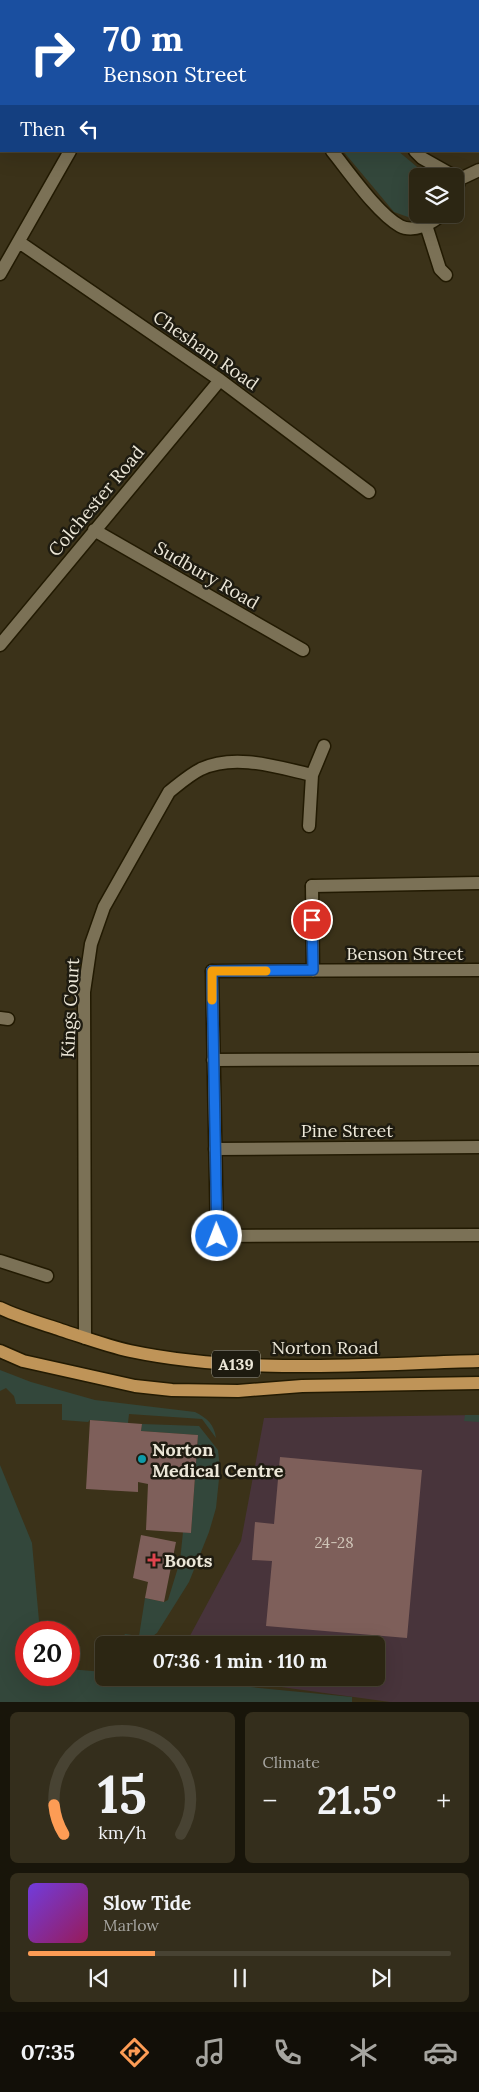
<!DOCTYPE html>
<meta charset="utf-8">
<style>
body{margin:0;font-family:Lora,serif;background:#342e1c;color:#f1f3f6;height:100vh;display:flex;flex-direction:column;font-size:19px;white-space:nowrap}
*{box-sizing:border-box;margin:0}
p{font-size:16px;color:#a6a5a0}
.icon{flex:none;width:28px;height:28px;fill:none;stroke:currentColor;stroke-width:2;stroke-linecap:round;stroke-linejoin:round}
.map{position:relative;height:1702px;overflow:hidden}
.sheet{display:flex;flex-direction:column;gap:10px;padding:10px;background:#18150a;flex:1}
.sheet>*{flex:none}
.top-card{position:absolute;left:0px;top:0px;width:480px;height:152px;box-shadow:0 5px 20px #0002,0 0 0 1px #484333;background:#1a4fa0;color:#fff;overflow:hidden}
.fabs{position:absolute;left:409px;top:168px;display:grid;gap:10px}
.fabs a{display:grid;place-items:center;width:55px;height:55px;border-radius:8px;background:#2c2613;box-shadow:0 5px 20px #0002,0 0 0 1px #484333;font-size:25px}
.speed{position:absolute;left:15px;top:1621px;display:flex;gap:10px;font-size:25px;font-weight:700;text-align:center}
.speed>*{display:grid;place-content:center;width:65px;height:65px;border-radius:50%;background:#2c2613;box-shadow:0 5px 20px #0002,0 0 0 1px #484333;line-height:1}
.speed .limit{border:8px solid #d22;background:#fff;color:#111}
.pin{position:absolute;display:grid;place-items:center;width:42px;height:42px;color:#fff;margin:-21px;border:2px solid #fff;border-radius:50%;box-shadow:0 1px 5px #0007}
.me{position:absolute;width:55px;margin:-28px;rotate:359deg;stroke-linejoin:round;filter:drop-shadow(0 0 4px #0008)}
.turn{display:flex;align-items:center;gap:18px;height:105px;padding:0 20px;font-size:22px}
.turn .icon{width:65px;height:65px;stroke-width:2.5}
.turn b{display:block;font-size:35px;line-height:42px}
.then{display:flex;align-items:center;height:48px;padding:0 20px;background:#0003;gap:10px;font-size:19px}
.big{font-size:38px;font-weight:700;line-height:1.1}
.sheet .card{flex:1;display:flex;flex-direction:column;justify-content:center;gap:8px;min-width:0;padding:0 18px;border-radius:8px;background:#342e1c}
.sheet .dial{align-items:center;gap:0}
.dial svg{height:130px;overflow:visible;fill:none;stroke:#484333;stroke-width:7;stroke-linecap:round;text-anchor:middle}
.dial text{fill:#f1f3f6;stroke:none}
.song{display:flex;align-items:center;gap:15px}
.cover{width:60px;height:60px;border-radius:8px;background:linear-gradient(135deg,hsl(260 70% 55%),hsl(330 70% 35%))}
.played{height:5px;border-radius:2px;background:linear-gradient(90deg,#fd9c55 30%,#484333 30%)}
.keys{display:flex;justify-content:space-around;direction:ltr}
.heat{display:flex;justify-content:space-between;align-items:center;font-size:28px;direction:ltr}
.sheet .tiles{flex:1;display:grid;gap:10px;grid-template-columns:1fr 1fr}
.card:last-child{grid-column:span 2}
.trip{position:absolute;left:95px;top:1636px;width:290px;height:50px;border-radius:8px;background:#2c2613;box-shadow:0 5px 20px #0002,0 0 0 1px #484333;font-weight:700;line-height:50px;text-align:center}
.dock{display:flex;height:80px;justify-content:space-around;align-items:center;background:#120f08;color:#a6a5a0}
.dock .icon{width:35px;height:35px}
.dock .selected{color:#fd9c55}
.dock b{font-size:22px;color:#f1f3f6}
.map>svg:first-child{display:block}
.commercial{fill:#48343b}
.green{fill:#33473b}
.building{fill:#7e5f5a}
.lines{fill:none;stroke-linecap:round;stroke-linejoin:round}
.service-casing{stroke:#221a02;stroke-width:15}
.minor-casing{stroke:#221a02;stroke-width:15}
.primary-casing{stroke:#221a02;stroke-width:15}
.service{stroke:#7b7156;stroke-width:12}
.minor{stroke:#7b7156;stroke-width:12}
.primary{stroke:#bf9458;stroke-width:12}
.route-casing{stroke:#114b97;stroke-width:12}
.route{stroke:#1a73e8;stroke-width:9}
.slow{stroke:#f59e0b;stroke-width:9}
.culture-dot{fill:#0f9aa8;stroke:#1e1b10;stroke-width:2}
.health-dot{fill:#e0444e;stroke:#1e1b10;stroke-width:2}
.labels{text-anchor:middle;dominant-baseline:central;stroke-width:5;stroke-linejoin:round;paint-order:stroke}
.number-label{font-size:15px;fill:#d0c5b8}
.shield{fill:#1e1b10;stroke:#aeaa9c;stroke-width:1}
.shield-label{font-size:16px;font-weight:bold;fill:#ece7d8}
.street-label{font-size:18px;fill:#ece7d8;stroke:#1e1b10}
.poi-label{font-size:18px;font-weight:bold;fill:#ece7d8;stroke:#1e1b10;text-anchor:start}
</style>
<div class="map">
<svg width="479" height="1702" viewBox="0 0 479 1702">
<rect width="100%" height="100%" fill="#3b3219"/>
<path class="commercial" d="M479,1415V1702H390L217,1678H376V1645H185L241,1541L264,1418Z"/>
<path class="green" d="M343,151H398L428,176H418V214H421L408,217L394,212Z
M0,1370L31,1382L95,1400L195,1412C207,1418 214,1424 216,1438L202,1419L129,1414L128,1423L90,1420L88,1422L62,1420V1404H16L14,1396L6,1388L0,1391Z
M465,1415H479V1422L464,1421Z
M142,1424L199,1426L218,1450L220,1469L216,1508L209,1532L189,1582L157,1633L150,1638L145,1639L123,1637L125,1634L139,1636L145,1598L164,1602L168,1600L180,1561L183,1532L191,1533L198,1435L141,1431Z
M0,1465L32,1543L40,1632H26V1675H69V1669L104,1672V1678H158L352,1697V1702H0Z"/>
<path class="building" d="M90,1420L142,1424L141,1431L198,1435L191,1533L146,1530L148,1484L138,1482V1492L86,1489Z
M280,1457L422,1470L407,1638L266,1626L272,1561L252,1560L255,1522L274,1524Z
M141,1535L176,1542L164,1602L145,1598L148,1582L133,1578Z"/>
<g class="lines">
<g class="service-casing">
<path id="service" d="M426,225L440,269L446,275
M312,886L479,883
M212,971L217,1236L479,1235
M213,1060L479,1059"/>
</g>
<g class="minor-casing">
<path id="minor" d="M332,151C349,172 377,213 400,226C413,233 432,224 442,214
M415,151L422,158L454,176
M455,193L460,179L479,170
M19,242L220,380L369,492
M0,274L70,151
M94,530L303,650
M0,645L220,380
M309,826L312,775L324,746
M312,886L313,971
M212,971L479,970
M0,1018L8,1019
M215,1149L479,1147
M0,1261L47,1276
M85,1338L84,992L91,944L104,907L169,792C179,784 189,775 201,769C235,753 277,767 312,775"/>
</g>
<g class="primary-casing">
<path id="primary" d="M0,1308C19,1317 40,1323 61,1330C83,1337 107,1346 130,1351C244,1375 364,1364 479,1361
M0,1351L23,1361L135,1386L172,1390L238,1391L302,1386L479,1383"/>
</g>
<use href="#service" class="service"/>
<use href="#minor" class="minor"/>
<use href="#primary" class="primary"/>
</g>
<g class="lines">
<g class="route-casing">
<path id="route" d="M217,1236L212,971L313,970L312,920"/>
</g>
<use href="#route" class="route"/>
<path class="slow" d="M212,1000V971H266"/>
</g>
<circle class="culture-dot" cx="142" cy="1459" r="5"/>
<path class="health-dot" d="M151.5 1552.5h5v5h5v5h-5v5h-5v-5h-5v-5h5z"/>
<g class="labels">
<g class="number-label">
<text x="334" y="1542">24-28</text>
</g>
<rect class="shield" x="212" y="1350.5" width="48" height="27" rx="4"/>
<g class="shield-label">
<text x="236" y="1364">A139</text>
</g>
<g class="street-label">
<text transform="translate(206 350) rotate(35)">Chesham Road</text>
<text transform="translate(96 501) rotate(-50)">Colchester Road</text>
<text transform="translate(207 575) rotate(30)">Sudbury Road</text>
<text x="405" y="953">Benson Street</text>
<text transform="translate(70 1008) rotate(-87)">Kings Court</text>
<text x="347" y="1130">Pine Street</text>
<text x="325" y="1347">Norton Road</text>
</g>
<g class="poi-label">
<text x="152" y="1449">Norton<tspan x="152" dy="21">Medical Centre</tspan></text>
<text x="164" y="1560">Boots</text>
</g>
</g>
</svg>
<div class="fabs">
<a><svg class="icon" aria-label="layers" viewBox="0 0 24 24"><path d="M12 4l9 5-9 5-9-5zM3 14l9 5 9-5"/></svg></a>
</div>
<div class="speed"><div class="limit">20</div></div>
<div class="pin" style="left:312px;top:920px;background:#d93025"><svg class="icon" aria-label="arrive" viewBox="0 0 24 24"><path d="M6 21V4h12l-3 4 3 4H6"/></svg></div>
<svg class="me" style="left:217px;top:1236px" viewBox="-20 -20 40 40"><circle r="17" fill="#1a73e8" stroke="#fff" stroke-width="3"/><path d="M0-11L8 9 0 5-8 9z" fill="#fff"/></svg>
<div class="trip">07:36 · 1 min · 110 m</div>
<div class="top-card">
<div class="turn"><svg class="icon" aria-label="right" viewBox="0 0 24 24"><path d="M7 20v-9h11M14 6l5 5-5 5"/></svg><div><b>70 m</b>Benson Street</div></div>
<div class="then">Then<svg class="icon" aria-label="left" viewBox="0 0 24 24"><path d="M17 20v-9H6M10 6l-5 5 5 5"/></svg></div>
</div>
</div>
<section class="sheet">
<div class="tiles">
<div class="card dial"><svg viewBox="0 0 100 80">
<path d="M14 69A42 42 0 1 1 86 69"/>
<path d="M14 69A42 42 0 0 1 8 51" stroke="#fd9c55"/>
<text x="50" y="56" font-size="32" font-weight="700">15</text>
<text x="50" y="72" font-size="11">km/h</text>
</svg></div>
<div class="card"><p>Climate</p>
<div class="heat"><a>−</a><b class="big">21.5°</b><a>+</a></div>
</div>
<div class="card">
<div class="song"><i class="cover"></i><div><b>Slow Tide</b><p>Marlow</p></div></div>
<div class="played"></div>
<div class="keys"><svg class="icon" aria-label="previous" viewBox="0 0 24 24"><path d="M18 5L8 12l10 7zM5 5v14"/></svg><svg class="icon" aria-label="pause" viewBox="0 0 24 24"><path d="M8 5v14M16 5v14"/></svg><svg class="icon" aria-label="next" viewBox="0 0 24 24"><path d="M6 5l10 7-10 7zM19 5v14"/></svg></div>
</div>
</div>
</section>
<nav class="dock">
<b>07:35</b>
<svg class="icon selected" aria-label="directions" viewBox="0 0 24 24"><path d="M12 3l9 9-9 9-9-9zM9 14v-3h6M13 9l2 2-2 2"/></svg>
<svg class="icon" aria-label="music" viewBox="0 0 24 24"><path d="M9 18V5l10-2v13"/><circle cx="6" cy="18" r="3"/><circle cx="16" cy="16" r="3"/></svg>
<svg class="icon" aria-label="phone" viewBox="0 0 24 24"><path d="M5 4h4l2 5-3 2q2 4 5 5l2-3 5 2v4C11 20 4 13 5 4z"/></svg>
<svg class="icon" aria-label="climate" viewBox="0 0 24 24"><path d="M12 3v18M4 7l16 10M4 17L20 7"/></svg>
<svg class="icon" aria-label="car" viewBox="0 0 24 24"><path d="M5 17H2v-5l4-1 3-4h7l3 4 3 1v5h-3M9 17h6M6 11h13"/><circle cx="7" cy="17" r="2"/><circle cx="17" cy="17" r="2"/></svg>
</nav>
